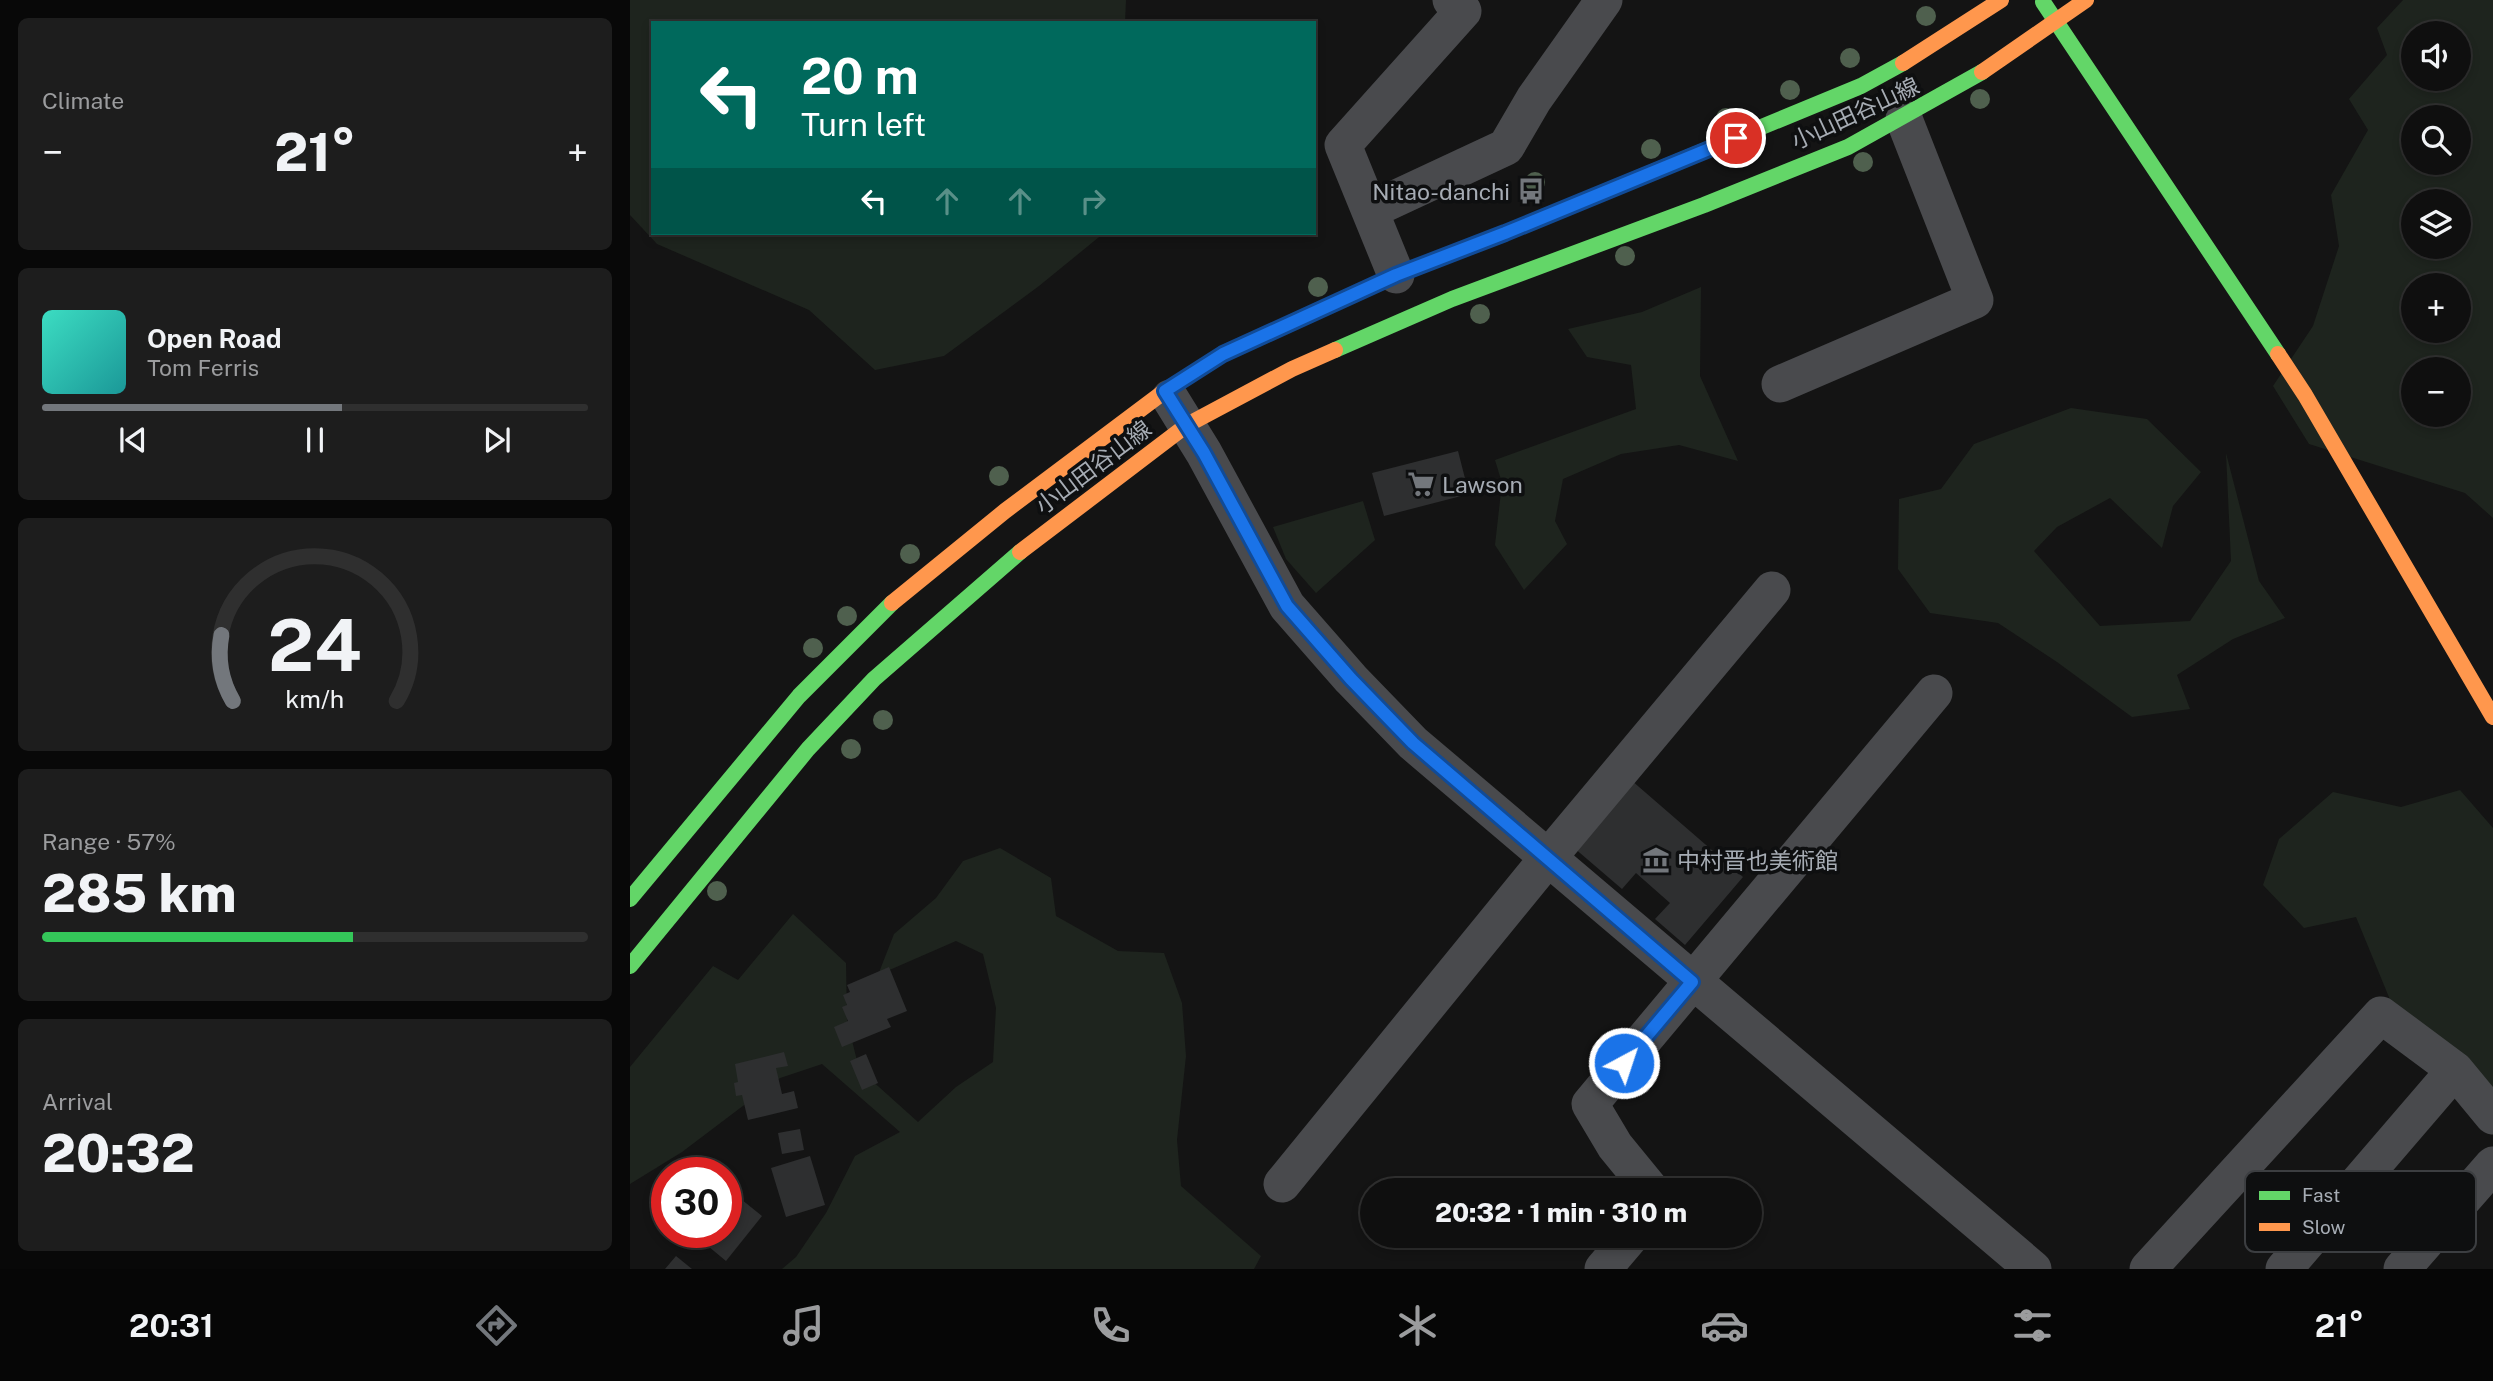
<!DOCTYPE html>
<meta charset="utf-8">
<style>
body{margin:0;font-family:"Public Sans","Noto Sans JP",sans-serif;background:#1d1d1d;color:#f1f3f6;height:100vh;display:flex;flex-direction:column;font-size:26px;white-space:nowrap}
*{box-sizing:border-box;margin:0}
p{font-size:23px;color:#9b9c9e}
.icon{flex:none;width:38px;height:38px;fill:none;stroke:currentColor;stroke-width:2;stroke-linecap:round;stroke-linejoin:round}
.map{position:relative;flex:1;overflow:hidden}
.drawer{display:flex;flex-direction:column;gap:18px;padding:18px;background:#080808;width:630px}
.drawer>*{flex:none}
.top-card{position:absolute;left:21px;top:21px;width:665px;height:214px;border-radius:0px;box-shadow:0 4px 10px #0003,0 0 0 2px #2f2f2f;background:#00695c;color:#fff;overflow:hidden}
.fabs{position:absolute;left:1771px;top:21px;display:grid;gap:14px}
.fabs a{display:grid;place-items:center;width:70px;height:70px;border-radius:50%;background:#0f0f0f;box-shadow:0 4px 10px #0003,0 0 0 2px #2f2f2f;font-size:35px}
.speed{position:absolute;left:21px;top:1157px;display:flex;gap:14px;font-size:35px;font-weight:700;text-align:center}
.speed>*{display:grid;place-content:center;width:91px;height:91px;border-radius:50%;background:#0f0f0f;box-shadow:0 4px 10px #0003,0 0 0 2px #2f2f2f;line-height:1}
.speed .limit{border:10px solid #d22;background:#fff;color:#111}
.pin{position:absolute;display:grid;place-items:center;width:60px;height:60px;color:#fff;margin:-30px;border:4px solid #fff;border-radius:50%;box-shadow:0 2px 7px #0007}
.me{position:absolute;width:77px;margin:-38px;rotate:40deg;stroke-linejoin:round;filter:drop-shadow(0 0 5px #0008)}
.turn{display:flex;align-items:center;gap:24px;height:147px;padding:0 35px;font-size:32px}
.turn .icon{width:91px;height:91px;stroke-width:2.5}
.turn b{display:block;font-size:49px;line-height:60px}
.lanes{display:flex;align-items:center;height:66px;padding:0 35px;background:#0003;justify-content:center;gap:35px;direction:ltr}
.lanes .off{opacity:.35}
.big{font-size:52px;font-weight:800;line-height:1.1}
.drawer .tile{flex:1;display:flex;flex-direction:column;justify-content:center;gap:10px;min-width:0;padding:0 24px;border-radius:10px;background:#1d1d1d}
.drawer .dial{align-items:center;gap:0}
.dial svg{height:182px;overflow:visible;fill:none;stroke:#2f2f2f;stroke-width:7;stroke-linecap:round;text-anchor:middle}
.dial text{fill:#f1f3f6;stroke:none}
.song{display:flex;align-items:center;gap:21px}
.cover{width:84px;height:84px;border-radius:10px;background:linear-gradient(135deg,hsl(170 70% 55%),hsl(180 70% 35%))}
.played{height:7px;border-radius:4px;background:linear-gradient(90deg,#73777c 55%,#2f2f2f 55%)}
.keys{display:flex;justify-content:space-around;direction:ltr}
.heat{display:flex;justify-content:space-between;align-items:center;font-size:38px;direction:ltr}
.charge{height:10px;border-radius:5px;background:linear-gradient(90deg,#34c759 57%,#2f2f2f 0)}
.trip{position:absolute;left:730px;top:1178px;width:402px;height:70px;border-radius:35px;background:#0f0f0f;box-shadow:0 4px 10px #0003,0 0 0 2px #2f2f2f;font-weight:800;line-height:70px;text-align:center}
.menu{display:flex;height:112px;justify-content:space-around;align-items:center;background:#060606;color:#9b9c9e}
.menu .icon{width:49px;height:49px}
.menu .active{color:#73777c}
.menu b{font-size:32px;color:#f1f3f6}
main{display:flex;flex:1;min-height:0}
.map>svg:first-child{display:block}
.green{fill:#1e241e;fill-rule:evenodd}
.building{fill:#2e2f30}
.lines{fill:none;stroke-linecap:round;stroke-linejoin:round}
.street{stroke:#494a4d;stroke-width:37}
.fast{stroke:#63d668;stroke-width:16}
.slow{stroke:#ff974d;stroke-width:16}
.tree{fill:#4f604e}
.route-casing{stroke:#114b97;stroke-width:18}
.route{stroke:#1a73e8;stroke-width:12}
.labels{text-anchor:middle;dominant-baseline:central;stroke-width:7;stroke-linejoin:round;paint-order:stroke}
.street-label{font-size:23px;fill:#a6acb4;stroke:#0e0f10}
.poi-label{font-size:23px;fill:#a6acb4;stroke:#0e0f10;text-anchor:start}
.key{fill:#0e0f10;stroke:#3c3e41;stroke-width:2}
.key-label{font-size:19px;fill:#a6acb4}
</style>
<main>
<section class="drawer">
<div class="tile"><p>Climate</p>
<div class="heat"><a>−</a><b class="big">21°</b><a>+</a></div>
</div>
<div class="tile">
<div class="song"><i class="cover"></i><div><b>Open Road</b><p>Tom Ferris</p></div></div>
<div class="played"></div>
<div class="keys"><svg class="icon" aria-label="previous" viewBox="0 0 24 24"><path d="M18 5L8 12l10 7zM5 5v14"/></svg><svg class="icon" aria-label="pause" viewBox="0 0 24 24"><path d="M8 5v14M16 5v14"/></svg><svg class="icon" aria-label="next" viewBox="0 0 24 24"><path d="M6 5l10 7-10 7zM19 5v14"/></svg></div>
</div>
<div class="tile dial"><svg viewBox="0 0 100 80">
<path d="M14 69A42 42 0 1 1 86 69"/>
<path d="M14 69A42 42 0 0 1 9 40" stroke="#73777c"/>
<text x="50" y="56" font-size="32" font-weight="700">24</text>
<text x="50" y="72" font-size="11">km/h</text>
</svg></div>
<div class="tile"><p>Range · 57%</p><b class="big">285 km</b><div class="charge"></div></div>
<div class="tile"><p>Arrival</p><b class="big">20:32</b></div>
</section>
<div class="map">
<svg width="1863" height="1269" viewBox="0 0 1863 1269">
<rect width="100%" height="100%" fill="#141414"/>
<path class="green" d="M0,0H496L495,23H23V233H474L409,286L314,356L245,370L179,310L27,244L0,215Z
M1773,0H1863V518L1835,493L1679,444L1643,386L1683,326L1709,246L1701,195L1738,130L1719,99L1757,55L1747,28ZM1783,33H1829V79H1783ZM1783,117H1829V163H1783ZM1783,201H1829V247H1783ZM1783,285H1829V331H1783ZM1783,369H1829V415H1783Z
M1071,287L1070,376L1108,461L1049,445L991,454L933,479L925,521L937,544L894,590L865,545L872,483L865,460L1006,409L1001,365L957,357L938,329L1012,312Z
M1441,408L1517,419L1571,472L1543,506L1532,548L1480,498L1427,527L1404,551L1470,626L1560,621L1601,561L1596,453L1629,581L1655,618L1603,639L1547,675L1560,709L1502,717L1427,662L1368,623L1300,613L1268,569L1269,499L1311,489L1344,444Z
M733,501L745,540L686,593L656,559L643,527Z
M1830,790L1863,828V1112L1763,1007L1726,917L1674,928L1633,885L1649,839L1703,792L1771,807Z
M370,848L421,878L426,916L488,951L534,953L552,1003L556,1056L547,1140L551,1186L631,1256L624,1269H152L166,1257L196,1213L225,1156L270,1132L192,1064L150,1078L52,1152L0,1184V1067L83,966L108,980L163,914L216,963L217,1020L229,1069L288,1122L326,1087L363,1062L366,1008L353,954L326,941L248,975L264,934L306,898L333,861Z"/>
<path class="building" d="M828,451L839,494L754,516L742,473Z
M1001,780L1113,877L1055,945L1025,919L1040,903L1006,873L992,889L943,847Z
M259,967L277,1011L257,1019L261,1027L212,1047L204,1027L218,1021L212,1007L217,1005L213,995L220,992L217,985Z
M154,1052L158,1066L146,1068L152,1094L164,1091L168,1108L118,1120L112,1095L106,1096L104,1083L108,1082L105,1064Z
M236,1054L248,1083L232,1090L220,1061Z
M170,1129L174,1150L152,1154L148,1133Z
M180,1156L195,1205L156,1217L141,1168Z
M96,1187L132,1216L96,1261L61,1232H96Z
M46,1256L62,1269H35Z"/>
<g class="lines">
<path class="street" d="M741,210L876,147L904,99L974,0
M766,275L713,145L833,11L821,0
M1150,384L1345,300L1274,119
M540,398L574,453L657,606L721,679L783,743L1403,1269
M652,1184L917,859L1142,590
M1021,1190L985,1146L960,1104L1304,693
M973,1269L1001,1236
M1518,1269L1751,1015L1825,1070L1863,1116
M1654,1269L1825,1070
M1772,1269L1863,1165"/>
<path class="fast" d="M1413,2L1648,354
M764,276L875,233L1231,86L1273,63
M705,350L822,299L1074,205L1218,147L1352,72
M0,899L169,696L262,603
M0,966L178,749L244,679L390,552"/>
<path class="slow" d="M1273,63L1371,0
M1352,72L1456,0
M1648,354L1675,395L1863,717
M390,552L557,425L662,369L705,350
M262,603L375,511L535,391L593,354L764,276"/>
</g>
<g class="tree">
<circle cx="1296" cy="16" r="10"/>
<circle cx="1220" cy="58" r="10"/>
<circle cx="1160" cy="90" r="10"/>
<circle cx="1350" cy="99" r="10"/>
<circle cx="1096" cy="118" r="10"/>
<circle cx="1021" cy="149" r="10"/>
<circle cx="1233" cy="162" r="10"/>
<circle cx="905" cy="182" r="10"/>
<circle cx="995" cy="256" r="10"/>
<circle cx="688" cy="287" r="10"/>
<circle cx="850" cy="314" r="10"/>
<circle cx="369" cy="476" r="10"/>
<circle cx="280" cy="554" r="10"/>
<circle cx="217" cy="616" r="10"/>
<circle cx="183" cy="648" r="10"/>
<circle cx="253" cy="720" r="10"/>
<circle cx="221" cy="749" r="10"/>
<circle cx="87" cy="891" r="10"/>
</g>
<g class="lines">
<g class="route-casing">
<path id="route" d="M994,1063L1062,982L783,743L721,679L657,606L574,453L535,391L593,354L766,275L875,233L1106,138"/>
</g>
<use href="#route" class="route"/>
</g>
<defs>
<g id="bus-bare" transform="scale(2.1)"><path d="M-5-6H5V4H4V6H2V4H-2V6H-4V4H-5ZM-3.5-4V0h7V-4ZM-3.5 1.2v1.5H-2V1.2ZM2 1.2v1.5H3.5V1.2Z" fill="#73777c" stroke="#0e0f10" stroke-width="2.5" paint-order="stroke"/></g>
<g id="supermarket-bare" transform="scale(2.1)"><path d="M-6-5.5h2.5l.6 2H6L4.5 2H-2.5L-4.4-4H-6ZM-1.5 3.2a1.3 1.3 0 1 0 .1 0ZM3 3.2a1.3 1.3 0 1 0 .1 0Z" fill="#73777c" stroke="#0e0f10" stroke-width="2.5" paint-order="stroke"/></g>
<g id="museum-bare" transform="scale(2.1)"><path d="M0-6L6-3V-2H-6V-3ZM-5-1h2V3h-2ZM-1-1h2V3h-2ZM3-1h2V3H3ZM-6 4H6V6H-6Z" fill="#73777c" stroke="#0e0f10" stroke-width="2.5" paint-order="stroke"/></g>
</defs>
<g fill-rule="evenodd">
<use href="#bus-bare" x="901" y="191"/>
<use href="#supermarket-bare" x="791" y="484"/>
<use href="#museum-bare" x="1026" y="860"/>
</g>
<g class="labels">
<g class="street-label">
<text transform="translate(1225 113) rotate(-25)">小山田谷山線</text>
<text transform="translate(463 467) rotate(-37)">小山田谷山線</text>
</g>
<g class="poi-label">
<text x="880" y="191" text-anchor="end">Nitao-danchi</text>
<text x="812" y="484">Lawson</text>
<text x="1047" y="860">中村晋也美術館</text>
</g>
</g>
<rect x="1615" y="1171" width="231" height="81" rx="10" class="key"/>
<rect x="1629" y="1191" width="31" height="9" fill="#63d668"/>
<rect x="1629" y="1223" width="31" height="8" fill="#ff974d"/>
<g class="key-label">
<text x="1672" y="1202">Fast</text>
<text x="1672" y="1234">Slow</text>
</g>
</svg>
<div class="fabs">
<a><svg class="icon" aria-label="sound" viewBox="0 0 24 24"><path d="M4 9h4l5-4v14l-5-4H4zM17 9q2 3 0 6"/></svg></a>
<a><svg class="icon" aria-label="search" viewBox="0 0 24 24"><circle cx="10" cy="10" r="6"/><path d="M15 15l6 6"/></svg></a>
<a><svg class="icon" aria-label="layers" viewBox="0 0 24 24"><path d="M12 4l9 5-9 5-9-5zM3 14l9 5 9-5"/></svg></a>
<a>+</a>
<a>−</a>
</div>
<div class="speed"><div class="limit">30</div></div>
<div class="pin" style="left:1106px;top:138px;background:#d93025"><svg class="icon" aria-label="arrive" viewBox="0 0 24 24"><path d="M6 21V4h12l-3 4 3 4H6"/></svg></div>
<svg class="me" style="left:994px;top:1063px" viewBox="-20 -20 40 40"><circle r="17" fill="#1a73e8" stroke="#fff" stroke-width="3"/><path d="M0-11L8 9 0 5-8 9z" fill="#fff"/></svg>
<div class="trip">20:32 · 1 min · 310 m</div>
<div class="top-card">
<div class="turn"><svg class="icon" aria-label="left" viewBox="0 0 24 24"><path d="M17 20v-9H6M10 6l-5 5 5 5"/></svg><div><b>20 m</b>Turn left</div></div>
<div class="lanes"><svg class="icon" aria-label="left" viewBox="0 0 24 24"><path d="M17 20v-9H6M10 6l-5 5 5 5"/></svg><svg class="icon off" aria-label="ahead" viewBox="0 0 24 24"><path d="M12 20V5M6 11l6-6 6 6"/></svg><svg class="icon off" aria-label="ahead" viewBox="0 0 24 24"><path d="M12 20V5M6 11l6-6 6 6"/></svg><svg class="icon off" aria-label="right" viewBox="0 0 24 24"><path d="M7 20v-9h11M14 6l5 5-5 5"/></svg></div>
</div>
</div>
</main>
<nav class="menu">
<b>20:31</b>
<svg class="icon active" aria-label="directions" viewBox="0 0 24 24"><path d="M12 3l9 9-9 9-9-9zM9 14v-3h6M13 9l2 2-2 2"/></svg>
<svg class="icon" aria-label="music" viewBox="0 0 24 24"><path d="M9 18V5l10-2v13"/><circle cx="6" cy="18" r="3"/><circle cx="16" cy="16" r="3"/></svg>
<svg class="icon" aria-label="phone" viewBox="0 0 24 24"><path d="M5 4h4l2 5-3 2q2 4 5 5l2-3 5 2v4C11 20 4 13 5 4z"/></svg>
<svg class="icon" aria-label="climate" viewBox="0 0 24 24"><path d="M12 3v18M4 7l16 10M4 17L20 7"/></svg>
<svg class="icon" aria-label="car" viewBox="0 0 24 24"><path d="M5 17H2v-5l4-1 3-4h7l3 4 3 1v5h-3M9 17h6M6 11h13"/><circle cx="7" cy="17" r="2"/><circle cx="17" cy="17" r="2"/></svg>
<svg class="icon" aria-label="filters" viewBox="0 0 24 24"><path d="M4 7h16M4 17h16"/><circle cx="9" cy="7" r="2"/><circle cx="15" cy="17" r="2"/></svg>
<b>21°</b>
</nav>
